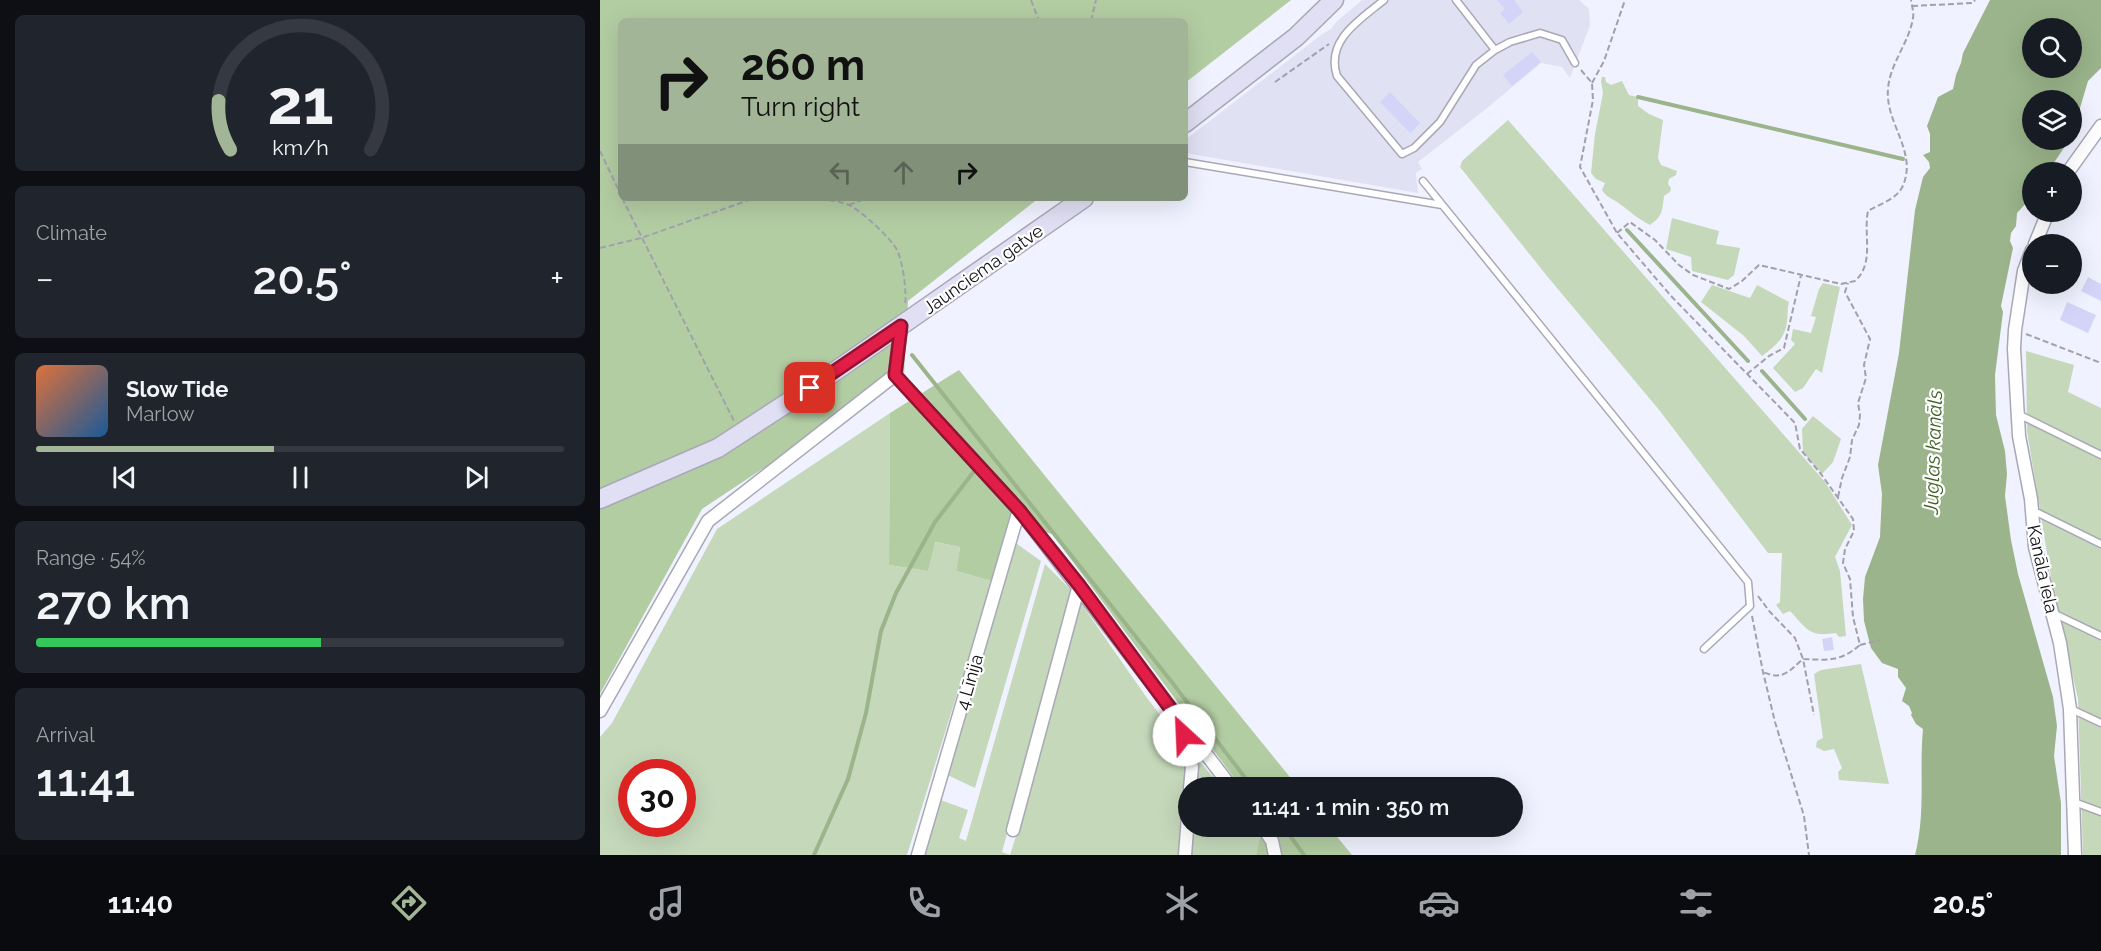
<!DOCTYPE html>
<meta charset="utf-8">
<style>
body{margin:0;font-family:Raleway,sans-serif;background:#20242c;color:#f1f3f6;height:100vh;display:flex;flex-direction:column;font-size:22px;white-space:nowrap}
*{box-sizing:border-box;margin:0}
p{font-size:20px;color:#9ea1a6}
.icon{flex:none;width:33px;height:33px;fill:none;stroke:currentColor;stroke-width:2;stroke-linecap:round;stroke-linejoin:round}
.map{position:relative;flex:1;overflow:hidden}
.drawer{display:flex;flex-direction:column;gap:15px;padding:15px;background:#0d0f14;width:600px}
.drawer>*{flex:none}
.banner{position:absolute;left:18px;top:18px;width:570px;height:183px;border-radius:9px;box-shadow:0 6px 24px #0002;background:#a2b597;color:#111;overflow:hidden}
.controls{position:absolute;left:1422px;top:18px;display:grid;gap:12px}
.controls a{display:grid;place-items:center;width:60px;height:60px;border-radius:50%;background:#171b24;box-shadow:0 6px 24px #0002;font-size:30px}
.speed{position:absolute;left:18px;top:759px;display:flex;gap:12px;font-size:30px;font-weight:700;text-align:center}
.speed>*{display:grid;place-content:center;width:78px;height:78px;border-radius:50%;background:#171b24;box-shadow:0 6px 24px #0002;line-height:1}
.speed .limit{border:9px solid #d22;background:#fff;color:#111}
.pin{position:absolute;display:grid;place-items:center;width:51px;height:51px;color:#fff;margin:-26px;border-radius:12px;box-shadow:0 3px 9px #0006}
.me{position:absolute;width:66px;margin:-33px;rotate:335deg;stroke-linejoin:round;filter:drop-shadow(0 0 4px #0008)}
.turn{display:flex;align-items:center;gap:21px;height:126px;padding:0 24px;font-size:27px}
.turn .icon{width:78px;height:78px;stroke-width:2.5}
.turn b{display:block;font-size:42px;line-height:51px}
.lanes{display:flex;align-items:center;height:57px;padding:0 24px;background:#0003;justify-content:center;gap:30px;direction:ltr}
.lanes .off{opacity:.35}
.big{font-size:45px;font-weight:600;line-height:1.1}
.drawer .widget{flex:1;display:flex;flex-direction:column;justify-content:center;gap:9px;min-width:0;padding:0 21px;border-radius:9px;background:#20242c}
.drawer .dial{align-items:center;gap:0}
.dial svg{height:156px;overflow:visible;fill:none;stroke:#363941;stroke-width:7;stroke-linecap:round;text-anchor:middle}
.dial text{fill:#f1f3f6;stroke:none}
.song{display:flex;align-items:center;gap:18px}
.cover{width:72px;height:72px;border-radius:9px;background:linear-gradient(135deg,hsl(20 70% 55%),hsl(210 70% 35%))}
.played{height:6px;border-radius:3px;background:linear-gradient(90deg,#a2b597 45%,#363941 45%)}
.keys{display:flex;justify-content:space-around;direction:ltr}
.heat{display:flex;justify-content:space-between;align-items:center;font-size:33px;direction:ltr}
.charge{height:9px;border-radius:4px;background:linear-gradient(90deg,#34c759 54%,#363941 0)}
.trip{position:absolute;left:578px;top:777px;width:345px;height:60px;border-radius:30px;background:#171b24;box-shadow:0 6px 24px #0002;font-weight:600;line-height:60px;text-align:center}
.tab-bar{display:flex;height:96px;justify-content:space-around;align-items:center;background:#090b0e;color:#9ea1a6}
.tab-bar .icon{width:42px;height:42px}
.tab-bar .on{color:#a2b597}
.tab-bar b{font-size:27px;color:#f1f3f6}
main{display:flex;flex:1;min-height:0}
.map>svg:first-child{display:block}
.built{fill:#e1e1f4}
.green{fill:#c5d8ba;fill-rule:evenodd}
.forest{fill:#b3cda3}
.water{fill:#9bb48b;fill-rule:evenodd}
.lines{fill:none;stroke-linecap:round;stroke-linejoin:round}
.stream{stroke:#9bb48b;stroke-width:4}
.building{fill:#d4d4f9}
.service-casing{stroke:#a8a8b7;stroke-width:9}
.minor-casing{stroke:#a8a8b7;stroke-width:15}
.secondary-casing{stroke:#a8a8b7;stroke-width:21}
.path{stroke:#a0a1ab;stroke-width:2;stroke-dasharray:6 3;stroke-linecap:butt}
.service{stroke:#fff;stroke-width:6}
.minor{stroke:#fff;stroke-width:12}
.secondary{stroke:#e0dff3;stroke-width:18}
.route-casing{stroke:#92132f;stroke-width:15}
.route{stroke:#e11d48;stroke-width:10}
.labels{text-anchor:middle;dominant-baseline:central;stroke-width:4.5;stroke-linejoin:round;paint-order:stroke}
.street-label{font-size:18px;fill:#101015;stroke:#fff}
.water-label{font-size:20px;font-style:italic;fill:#406126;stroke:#fff}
</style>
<main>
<section class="drawer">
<div class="widget dial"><svg viewBox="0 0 100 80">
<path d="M14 69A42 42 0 1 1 86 69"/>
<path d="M14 69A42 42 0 0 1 8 44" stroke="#a2b597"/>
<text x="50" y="56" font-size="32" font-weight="700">21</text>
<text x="50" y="72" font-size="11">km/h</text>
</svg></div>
<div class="widget"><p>Climate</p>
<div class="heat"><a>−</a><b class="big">20.5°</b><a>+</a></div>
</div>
<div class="widget">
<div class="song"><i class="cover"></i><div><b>Slow Tide</b><p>Marlow</p></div></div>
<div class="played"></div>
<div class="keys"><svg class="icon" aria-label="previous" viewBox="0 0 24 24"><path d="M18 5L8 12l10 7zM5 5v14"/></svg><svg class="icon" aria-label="pause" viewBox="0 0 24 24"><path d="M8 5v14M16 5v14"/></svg><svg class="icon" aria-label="next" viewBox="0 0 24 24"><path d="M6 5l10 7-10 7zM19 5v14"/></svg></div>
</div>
<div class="widget"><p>Range · 54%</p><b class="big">270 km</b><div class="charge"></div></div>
<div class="widget"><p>Arrival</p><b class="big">11:41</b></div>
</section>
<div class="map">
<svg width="1501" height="855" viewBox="0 0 1501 855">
<rect width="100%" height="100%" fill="#f1f2ff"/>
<path class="built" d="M762,0H979L989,9L990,25L970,78L962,67L941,63L886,109L818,162L822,169L816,173L818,193L585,153V140L721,35L731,29L736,22Z"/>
<path class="green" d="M1002,77H1005L1006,82L1011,85L1022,81L1029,95L1038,97V106L1049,114L1063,120L1058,158L1061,165L1077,171L1076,175L1069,179L1068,184L1071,188L1070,192L1064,196C1062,211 1063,216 1050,225C1038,219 1031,212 1021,205C1014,199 1007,198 1002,190L1005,183L996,179L991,173L995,134L1003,93L1001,81Z
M908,120L1225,482L1252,525L1235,557L1240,571L1246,636L1239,637L1236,633C1209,637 1208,630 1190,611L1183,614L1176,605L1180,602L1182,553H1168L1060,411L947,276L860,167L862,161Z
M1072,218L1119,231L1116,244L1140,248L1134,275L1128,280L1092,271L1091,257L1066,249Z
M1223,283L1240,287L1222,373L1216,369L1203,388L1195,392L1173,368L1195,344L1191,340L1193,329L1211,333L1216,317L1211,316L1219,289Z
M1112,285L1150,298L1157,285L1189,302C1187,309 1188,315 1187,322C1185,339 1174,347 1162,356L1144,336L1101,302Z
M1426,351L1474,365L1468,392L1501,408V855H1483L1478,699L1453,589L1427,431Z
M290,413L289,565L328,571L334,542L360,547L356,571L392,581L307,855H0V737L12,723L117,529ZM32,772H82V824H32Z
M1213,416L1241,439L1233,462L1222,474L1203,452L1202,429Z
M413,541L441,561L375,788L343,773Z
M445,564L473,592L547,698L575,734L622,787L588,788V826L657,827L661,831L656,855H321L335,798L368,810L359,838L366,841ZM436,729L421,820L410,855L402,852Z
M1261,664L1289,784L1239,780L1238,772L1242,768L1234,749L1224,751L1216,747L1217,741L1223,738L1214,674L1221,670Z"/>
<path class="forest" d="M0,0H691L585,83V21H21V198H439L308,301L304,375L102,509L0,694Z
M359,370L698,787H641L452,534L419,525L399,583L356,571L360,547L335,542L328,571L289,565L290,413Z
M659,826L729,827L752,855H656L661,831Z"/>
<path class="water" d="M1390,0H1501V68L1488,81L1472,135V100H1432V140H1469L1448,172H1432V192L1427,202L1417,213L1416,226L1411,233L1410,241L1413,248L1401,306L1403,312L1395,375L1396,415L1405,451L1407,474L1405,496L1411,540L1418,574L1453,697L1457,726L1454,756L1461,803V855H1315C1326,813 1319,771 1323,729L1316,724L1311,715L1312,713L1309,706L1302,701L1306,688L1298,677V669L1282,663L1271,648L1264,621L1263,599L1265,577L1280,537L1282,494L1278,465L1299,353L1315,210L1323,177L1330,168L1329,162L1323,155L1330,152V134L1327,126L1338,97L1353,89L1356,75L1361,63L1363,53ZM1432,28H1472V68H1432Z"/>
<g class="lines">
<path class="stream" d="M1038,97L1303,159
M1027,230L1148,361
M312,355L571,681L653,788
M1162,371L1205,419
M683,826L704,855
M214,855L248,779L266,713L281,631L296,593L335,522L375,470L372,467"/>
</g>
<path class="building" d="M897,0H914L923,12L909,24L900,13L905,9Z
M932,52L941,62L912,86L903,75Z
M790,92L820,123L810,133L780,102Z
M1488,277L1501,284V301L1481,291Z
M1467,302L1496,315L1488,333L1460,320Z
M1232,637L1234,650L1224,651L1222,639Z"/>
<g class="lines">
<g class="service-casing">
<path id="service" d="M784,0C761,19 725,40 737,76L802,154L814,148L840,122L876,65L895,50L910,42L940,33L962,40L975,63
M856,0L895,50
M585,162L842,205
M823,181L1148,582L1150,606L1104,649
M1418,414L1501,455
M1432,510L1501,544
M1453,613L1501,636
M1471,709L1501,723
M1474,802L1501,812"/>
</g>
<g class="minor-casing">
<path id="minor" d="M1468,172L1501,126
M1435,244L1448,212
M1432,250L1424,271L1415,330L1414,349L1419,436L1431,499L1435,547L1460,643L1470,709L1475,855
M301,326L295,375L419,510L632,788
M0,711L108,521L295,375
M581,727L592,767L590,788
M662,826L672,841L675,855
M413,830L479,585
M318,855L419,510
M585,855L588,817"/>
</g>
<g class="secondary-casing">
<path id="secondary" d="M585,123L696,37L734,0
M0,499L118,448L227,377L484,198"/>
</g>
<path class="path" d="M431,0L439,21
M1312,6L1373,3L1375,0
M491,21L496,0
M981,70L992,83L993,100L980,167L1017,233L1071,296L1195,423L1200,449L1221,474L1253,519L1254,531L1245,549L1243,563L1250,579L1253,617L1260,645C1240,662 1228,660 1203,659L1214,715
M675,82L729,44
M992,83L1004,61L1025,0
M0,151L21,195
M22,198L134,421
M184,198C202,199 233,198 249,205C260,210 292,239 297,250C303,262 307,293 305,305
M249,205L267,198
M1017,233L1030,222L1055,240L1079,265L1093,275L1129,289L1142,281L1159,265L1241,284L1255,281C1275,263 1263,234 1268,211C1281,203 1299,199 1304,183C1316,150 1285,122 1288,89C1290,63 1309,43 1313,18C1314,13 1312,6 1311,0
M0,248L41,238L149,200L167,198
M1426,334L1501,363
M1147,374L1169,356L1184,348L1201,275
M1238,497L1242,478L1250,457L1252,440L1259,425L1260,415L1258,403L1266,378L1264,365L1270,339L1245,292L1248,283
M1158,596L1170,612L1195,638L1203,659C1189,671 1183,681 1163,672
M1152,616L1163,672L1175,722L1204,816L1209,855
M1260,645L1280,640"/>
<use href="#service" class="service"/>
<use href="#minor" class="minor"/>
<use href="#secondary" class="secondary"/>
</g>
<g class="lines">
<g class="route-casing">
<path id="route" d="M210,388L301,326L295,375L419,510L479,585L579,720L584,735"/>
</g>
<use href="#route" class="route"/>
</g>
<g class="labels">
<g class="street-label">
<text transform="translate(383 269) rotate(-35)">Jaunciema gatve</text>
<text transform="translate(1443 569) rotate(78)">Kanāla iela</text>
<text transform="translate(369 682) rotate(-74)">4 Līnija</text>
</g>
<g class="water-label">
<text transform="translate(1333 452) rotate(-88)">Juglas kanāls</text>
</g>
</g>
</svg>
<div class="controls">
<a><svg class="icon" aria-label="search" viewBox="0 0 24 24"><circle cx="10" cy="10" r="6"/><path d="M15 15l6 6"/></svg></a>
<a><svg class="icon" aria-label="layers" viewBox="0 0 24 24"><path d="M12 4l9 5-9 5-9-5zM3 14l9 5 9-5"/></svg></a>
<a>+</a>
<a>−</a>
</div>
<div class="speed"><div class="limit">30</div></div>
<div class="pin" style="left:210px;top:388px;background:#d93025"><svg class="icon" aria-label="arrive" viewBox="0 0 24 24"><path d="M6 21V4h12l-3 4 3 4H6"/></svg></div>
<svg class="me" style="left:584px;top:735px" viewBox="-20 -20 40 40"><circle r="19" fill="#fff"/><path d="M0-13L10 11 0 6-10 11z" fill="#e11d48"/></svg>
<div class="trip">11:41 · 1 min · 350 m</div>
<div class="banner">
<div class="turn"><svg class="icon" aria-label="right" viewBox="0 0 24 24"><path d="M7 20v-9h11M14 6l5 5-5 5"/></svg><div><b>260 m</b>Turn right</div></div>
<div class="lanes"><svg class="icon off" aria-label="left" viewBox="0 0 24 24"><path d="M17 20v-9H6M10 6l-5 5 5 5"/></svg><svg class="icon off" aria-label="ahead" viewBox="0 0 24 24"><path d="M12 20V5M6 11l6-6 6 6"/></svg><svg class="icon" aria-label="right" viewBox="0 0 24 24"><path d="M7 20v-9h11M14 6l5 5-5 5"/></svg></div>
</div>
</div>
</main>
<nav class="tab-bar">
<b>11:40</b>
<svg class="icon on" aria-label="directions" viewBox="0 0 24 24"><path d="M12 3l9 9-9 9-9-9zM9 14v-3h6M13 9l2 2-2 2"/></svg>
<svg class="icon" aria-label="music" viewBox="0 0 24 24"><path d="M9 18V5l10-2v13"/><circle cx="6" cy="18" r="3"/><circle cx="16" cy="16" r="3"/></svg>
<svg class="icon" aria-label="phone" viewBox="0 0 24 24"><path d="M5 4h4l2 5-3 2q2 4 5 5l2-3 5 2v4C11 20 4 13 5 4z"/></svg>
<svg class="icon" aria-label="climate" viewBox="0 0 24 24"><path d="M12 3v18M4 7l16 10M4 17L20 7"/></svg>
<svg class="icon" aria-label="car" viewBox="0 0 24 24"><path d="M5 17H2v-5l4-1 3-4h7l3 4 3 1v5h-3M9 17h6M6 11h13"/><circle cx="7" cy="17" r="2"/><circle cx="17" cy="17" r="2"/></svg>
<svg class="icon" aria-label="filters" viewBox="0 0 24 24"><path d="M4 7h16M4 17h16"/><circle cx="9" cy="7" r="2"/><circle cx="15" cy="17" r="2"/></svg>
<b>20.5°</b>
</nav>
